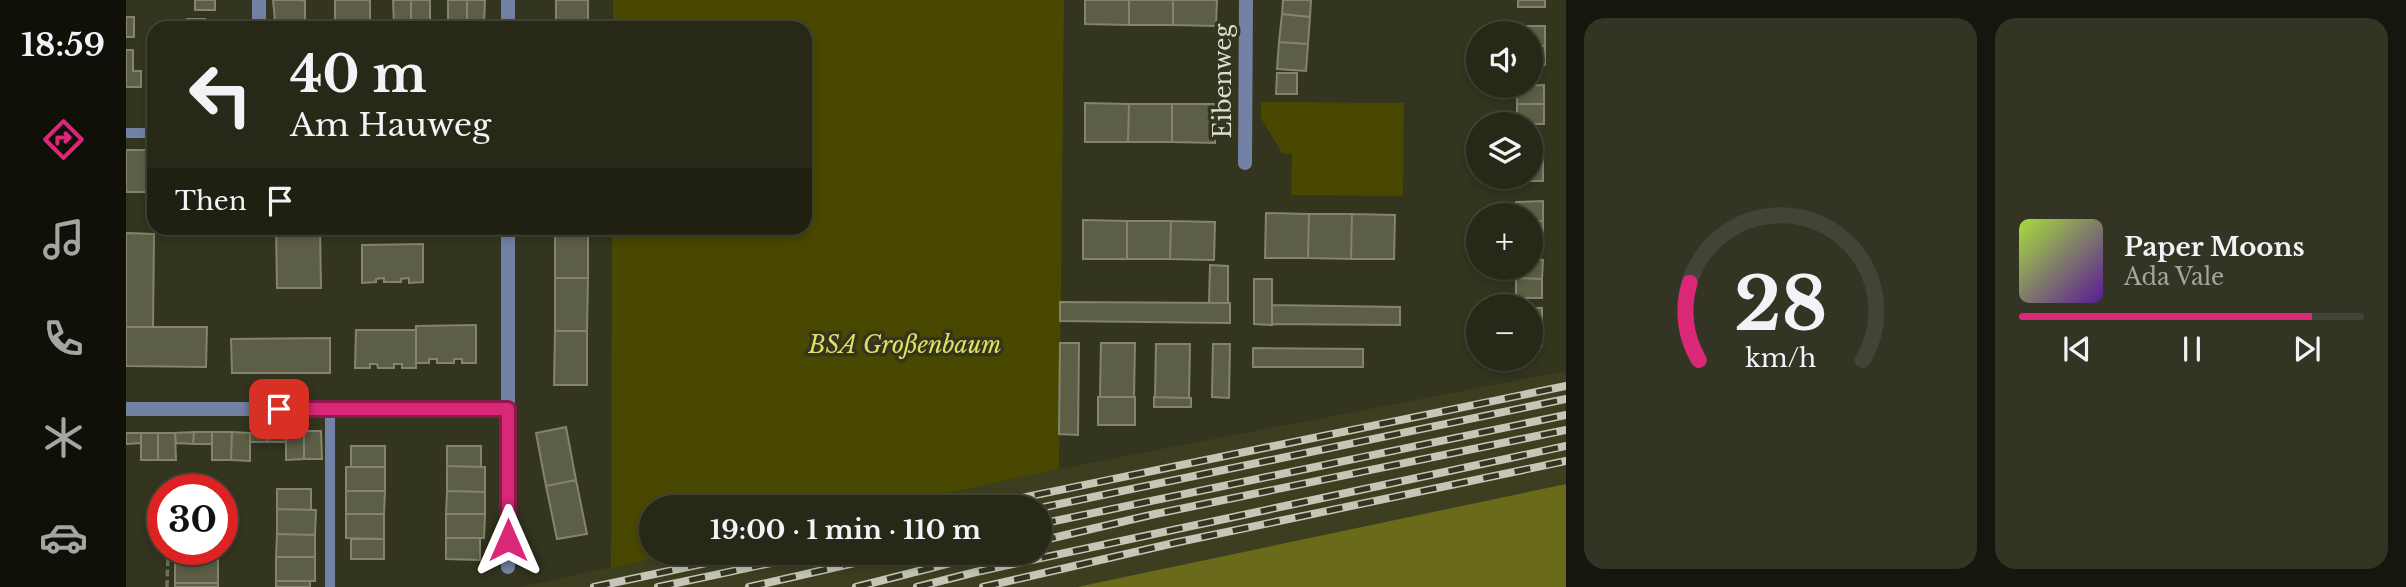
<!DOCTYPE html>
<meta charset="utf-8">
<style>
body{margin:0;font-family:"Libre Baskerville",serif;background:#333424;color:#f1f3f6;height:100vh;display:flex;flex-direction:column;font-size:26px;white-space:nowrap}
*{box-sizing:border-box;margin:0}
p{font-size:23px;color:#a4a6a1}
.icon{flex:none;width:38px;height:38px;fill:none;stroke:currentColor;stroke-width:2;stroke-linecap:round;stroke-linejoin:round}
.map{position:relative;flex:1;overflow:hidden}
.panel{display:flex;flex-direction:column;gap:18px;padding:18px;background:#15160d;width:840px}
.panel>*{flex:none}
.hud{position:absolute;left:21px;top:21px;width:665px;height:214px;border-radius:21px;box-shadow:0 4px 10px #0003,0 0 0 2px #434436;background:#272817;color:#f1f3f6;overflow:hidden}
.buttons{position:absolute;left:1340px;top:21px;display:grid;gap:14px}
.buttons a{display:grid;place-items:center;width:77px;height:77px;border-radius:50%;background:#272817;box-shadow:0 4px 10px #0003,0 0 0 2px #434436;font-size:35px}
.speed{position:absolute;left:21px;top:474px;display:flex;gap:14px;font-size:35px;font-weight:700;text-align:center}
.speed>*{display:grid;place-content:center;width:91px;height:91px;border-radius:50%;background:#272817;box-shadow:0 4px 10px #0003,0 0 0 2px #434436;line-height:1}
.speed .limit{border:10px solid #d22;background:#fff;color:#111}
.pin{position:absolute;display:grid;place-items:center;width:60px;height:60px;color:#fff;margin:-30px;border-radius:14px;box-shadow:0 4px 10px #0006}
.me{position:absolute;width:77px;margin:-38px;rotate:0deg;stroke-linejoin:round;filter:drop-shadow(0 0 5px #0008)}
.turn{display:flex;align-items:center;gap:24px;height:147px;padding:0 28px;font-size:32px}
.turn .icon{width:91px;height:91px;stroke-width:2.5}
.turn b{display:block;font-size:49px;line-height:60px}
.then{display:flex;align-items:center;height:66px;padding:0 28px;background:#0003;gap:14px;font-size:26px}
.panel .widget{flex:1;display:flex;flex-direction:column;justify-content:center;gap:10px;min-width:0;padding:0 24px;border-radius:21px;background:#333424}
.panel .dial{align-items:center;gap:0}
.dial svg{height:182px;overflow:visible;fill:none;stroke:#434436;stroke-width:7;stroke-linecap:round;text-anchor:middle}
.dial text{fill:#f1f3f6;stroke:none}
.song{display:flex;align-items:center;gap:21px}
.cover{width:84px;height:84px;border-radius:10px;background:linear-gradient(135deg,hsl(80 70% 55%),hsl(270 70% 35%))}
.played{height:7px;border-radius:4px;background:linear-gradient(90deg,#db2777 85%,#434436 85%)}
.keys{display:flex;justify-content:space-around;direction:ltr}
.panel .tiles{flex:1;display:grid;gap:18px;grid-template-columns:repeat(2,1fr)}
.trip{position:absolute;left:513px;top:495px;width:413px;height:70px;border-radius:35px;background:#272817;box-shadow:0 4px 10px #0003,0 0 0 2px #434436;font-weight:700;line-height:70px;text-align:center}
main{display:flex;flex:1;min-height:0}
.menu{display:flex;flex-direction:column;width:126px;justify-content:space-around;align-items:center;background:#101009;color:#a4a6a1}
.menu .icon{width:49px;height:49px}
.menu .current{color:#db2777}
.menu b{font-size:32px;color:#f1f3f6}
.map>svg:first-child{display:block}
.built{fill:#3d3e20}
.green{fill:#484801}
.forest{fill:#696a1a}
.building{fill:#5d5e46;stroke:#83846b;stroke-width:2}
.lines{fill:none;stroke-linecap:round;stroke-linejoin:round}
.path{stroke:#6f705d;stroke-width:3.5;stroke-dasharray:7 3.5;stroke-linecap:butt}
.service{stroke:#7381a4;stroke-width:10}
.minor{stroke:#7381a4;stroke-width:14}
.rail-casing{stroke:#c5c6b7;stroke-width:8}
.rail{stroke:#34351f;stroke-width:5;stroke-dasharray:16;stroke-linecap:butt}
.route-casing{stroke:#8e194d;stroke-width:18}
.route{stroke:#db2777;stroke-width:12}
.labels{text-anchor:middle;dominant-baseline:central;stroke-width:7;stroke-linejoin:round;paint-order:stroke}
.street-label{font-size:23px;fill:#ddded0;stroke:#34351f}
.park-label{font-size:23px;font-style:italic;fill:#e0e25e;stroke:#34351f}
</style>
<main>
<nav class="menu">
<b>18:59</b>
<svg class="icon current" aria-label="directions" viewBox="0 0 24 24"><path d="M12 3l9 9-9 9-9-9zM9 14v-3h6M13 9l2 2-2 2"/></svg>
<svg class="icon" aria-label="music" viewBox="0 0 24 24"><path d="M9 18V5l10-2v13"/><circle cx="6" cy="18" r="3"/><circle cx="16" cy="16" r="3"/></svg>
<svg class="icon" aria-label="phone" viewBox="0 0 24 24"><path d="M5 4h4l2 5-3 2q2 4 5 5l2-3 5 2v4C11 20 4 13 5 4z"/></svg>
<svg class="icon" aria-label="climate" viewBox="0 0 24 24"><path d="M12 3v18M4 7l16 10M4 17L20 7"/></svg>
<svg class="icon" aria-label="car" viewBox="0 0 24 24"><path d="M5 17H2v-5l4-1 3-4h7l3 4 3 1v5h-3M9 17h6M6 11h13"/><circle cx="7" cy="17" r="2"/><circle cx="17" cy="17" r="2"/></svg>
</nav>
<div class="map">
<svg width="1440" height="587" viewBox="0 0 1440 587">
<rect width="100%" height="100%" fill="#34351f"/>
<path class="built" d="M1440,371V484L951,587H395L551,553H914V508L757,507L933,469Z"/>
<path class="green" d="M487,0H938L933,469L757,507L525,508V553H551L485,568L486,228H679V28H487Z
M1135,102L1278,103L1277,196L1165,195L1166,154L1156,153L1135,118Z"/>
<path class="forest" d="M1440,484V587H951Z"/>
<path class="building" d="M69,0H89V10H69Z
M173,0L179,1V21H149L147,0Z
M209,0H244V26L209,23Z
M267,0H285V25H268Z
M285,0H304V25H285Z
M322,0H341V25H322Z
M341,0H359L358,25H341Z
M430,0H462V28H430Z
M959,0H1003V25L959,24Z
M1003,0H1047V25H1003Z
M1047,0H1091L1090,26L1047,25Z
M1157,0H1185L1184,17L1156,14Z
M1392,0H1419V7H1392Z
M1156,14L1184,17L1182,44L1153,42Z
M0,17H8V37H0Z
M61,19H79V28H60Z
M1392,26H1419V46L1405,45V33H1392Z
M1153,42L1182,44L1180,71L1151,69Z
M1405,45L1419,46V65H1405Z
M0,50H7V71H15V87H0Z
M1151,73H1171V94H1150Z
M1418,85V104H1391V86Z
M959,103L1003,104L1002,142H959Z
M1003,104H1046V142H1002Z
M1046,104H1089V143L1046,142Z
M1391,104H1418V124H1391Z
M1405,143H1417V162H1405Z
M0,150H28V192H0Z
M1405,162H1417V181H1390V177H1405Z
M1417,201V221H1405V215H1390V202Z
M1140,213L1183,214L1182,258H1139Z
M1183,214H1226L1225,259L1182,258Z
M1226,214L1269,215L1268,259H1225Z
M957,220L1001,221V259H957Z
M1001,221H1045L1044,259H1001Z
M1045,221L1089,222L1088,260L1044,259Z
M1405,221H1417V240H1405Z
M150,228H194L195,288H151Z
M429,228H462V278H429Z
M0,233L28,234L27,327H0Z
M297,244V282L283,283V278L275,279V282H258V278L250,279V282L236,283V245Z
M1405,259L1417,260L1416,279L1390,278V268H1405Z
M1084,265L1102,266V303H1083Z
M429,278H462L461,331H429Z
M1390,278L1416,279V298H1390Z
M1128,279H1146V325L1128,324Z
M934,302L1104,303V323L934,321Z
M1146,305L1274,307V325L1146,324Z
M1405,308H1416V327H1405Z
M350,325V363H336V359H328V363H311V359H303V363H290V326Z
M0,327H81L80,367L0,366Z
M1405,327H1416V346H1405Z
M230,330H290V368H276V364H268V368H252L251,364H244V368H229Z
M429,331H461V385H428Z
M204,338V373H106L105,339Z
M934,343H953L952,435L933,434Z
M975,343H1009L1008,397H974Z
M1030,344H1064L1063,398L1029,397Z
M1087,344H1104L1103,398L1086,397Z
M1127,348L1237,349V367H1127Z
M972,397H1009V425H972Z
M1028,397L1065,398V407H1028Z
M440,427L450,480L420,486L410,433Z
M178,431V459L160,460V432Z
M178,431H195L196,459H178Z
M68,432L67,444L50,443L49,433Z
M68,432H86V444H67Z
M86,432H106L105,460H86Z
M106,432L124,433V461L105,460Z
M160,432V442H141V433Z
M0,433H15V443L0,444Z
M15,433H32V460H15Z
M32,433H49L50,460H32Z
M124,433H141V442H124Z
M225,446H259V467H225Z
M321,446H355V467L321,466Z
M321,466L359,467V492L321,491Z
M220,467H259V491H220Z
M450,480L461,534L431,539L420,486Z
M151,489H185V510L151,509Z
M220,491H259L258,514H220Z
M321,491L359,492V514H320Z
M151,509L190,510L189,535L151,534Z
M220,514H258V539L220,538Z
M320,514H359L358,538H320Z
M151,534L189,535V557H150Z
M320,538H354V560L320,559Z
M225,539H258V559H225Z
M49,550H92V583H49Z
M150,557H189V581H150Z
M150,581H184V587H150Z
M49,583H92V587H49Z"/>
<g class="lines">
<path class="path" d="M41,587L42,556"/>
<path class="service" d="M0,133H28
M204,587V409"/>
<path class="minor" d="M133,0V28
M382,28V0
M1119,163L1120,0
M382,228V567
M0,409H382"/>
<g class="rail-casing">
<path id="rail" d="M846,508L1440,386
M914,508L1440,399
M914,524L1440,415
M914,541L1029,514L1440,430
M468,587L627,553
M532,587L692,553
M623,587L772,553
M730,587L864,553
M791,587L850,572L1440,446
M857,587L1048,543L1440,461"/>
</g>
<use href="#rail" class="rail"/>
</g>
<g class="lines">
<g class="route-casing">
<path id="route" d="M153,409H382V540"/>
</g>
<use href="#route" class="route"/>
</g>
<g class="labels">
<g class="street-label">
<text transform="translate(1097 81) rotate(-90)">Eibenweg</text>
</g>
<g class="park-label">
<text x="779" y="345">BSA Großenbaum</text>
</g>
</g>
</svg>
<div class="buttons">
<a><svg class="icon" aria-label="sound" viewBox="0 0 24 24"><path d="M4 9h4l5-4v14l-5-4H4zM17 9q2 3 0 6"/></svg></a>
<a><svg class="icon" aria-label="layers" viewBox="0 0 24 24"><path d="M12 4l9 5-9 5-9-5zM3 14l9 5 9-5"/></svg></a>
<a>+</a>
<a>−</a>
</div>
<div class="speed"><div class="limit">30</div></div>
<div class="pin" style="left:153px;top:409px;background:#d93025"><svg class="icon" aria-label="arrive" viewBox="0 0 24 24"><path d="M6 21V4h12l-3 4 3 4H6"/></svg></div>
<svg class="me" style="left:382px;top:540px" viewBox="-20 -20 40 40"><path d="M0-17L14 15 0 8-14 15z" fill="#db2777" stroke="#fff" stroke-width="4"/></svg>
<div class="trip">19:00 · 1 min · 110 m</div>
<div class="hud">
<div class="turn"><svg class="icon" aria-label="left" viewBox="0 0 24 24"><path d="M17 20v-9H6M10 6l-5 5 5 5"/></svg><div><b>40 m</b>Am Hauweg</div></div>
<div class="then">Then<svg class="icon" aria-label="arrive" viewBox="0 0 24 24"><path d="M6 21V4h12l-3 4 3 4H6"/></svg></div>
</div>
</div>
<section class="panel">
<div class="tiles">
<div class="widget dial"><svg viewBox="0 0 100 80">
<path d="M14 69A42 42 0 1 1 86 69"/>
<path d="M14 69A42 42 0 0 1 10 35" stroke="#db2777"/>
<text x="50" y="56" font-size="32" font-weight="700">28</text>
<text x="50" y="72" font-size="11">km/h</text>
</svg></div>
<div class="widget">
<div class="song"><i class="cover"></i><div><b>Paper Moons</b><p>Ada Vale</p></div></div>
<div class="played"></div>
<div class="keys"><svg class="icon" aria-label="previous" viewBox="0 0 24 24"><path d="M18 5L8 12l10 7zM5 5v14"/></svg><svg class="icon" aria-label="pause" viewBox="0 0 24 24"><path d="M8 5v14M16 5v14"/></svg><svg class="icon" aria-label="next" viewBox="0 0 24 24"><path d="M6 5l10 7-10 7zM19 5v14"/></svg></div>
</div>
</div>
</section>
</main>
